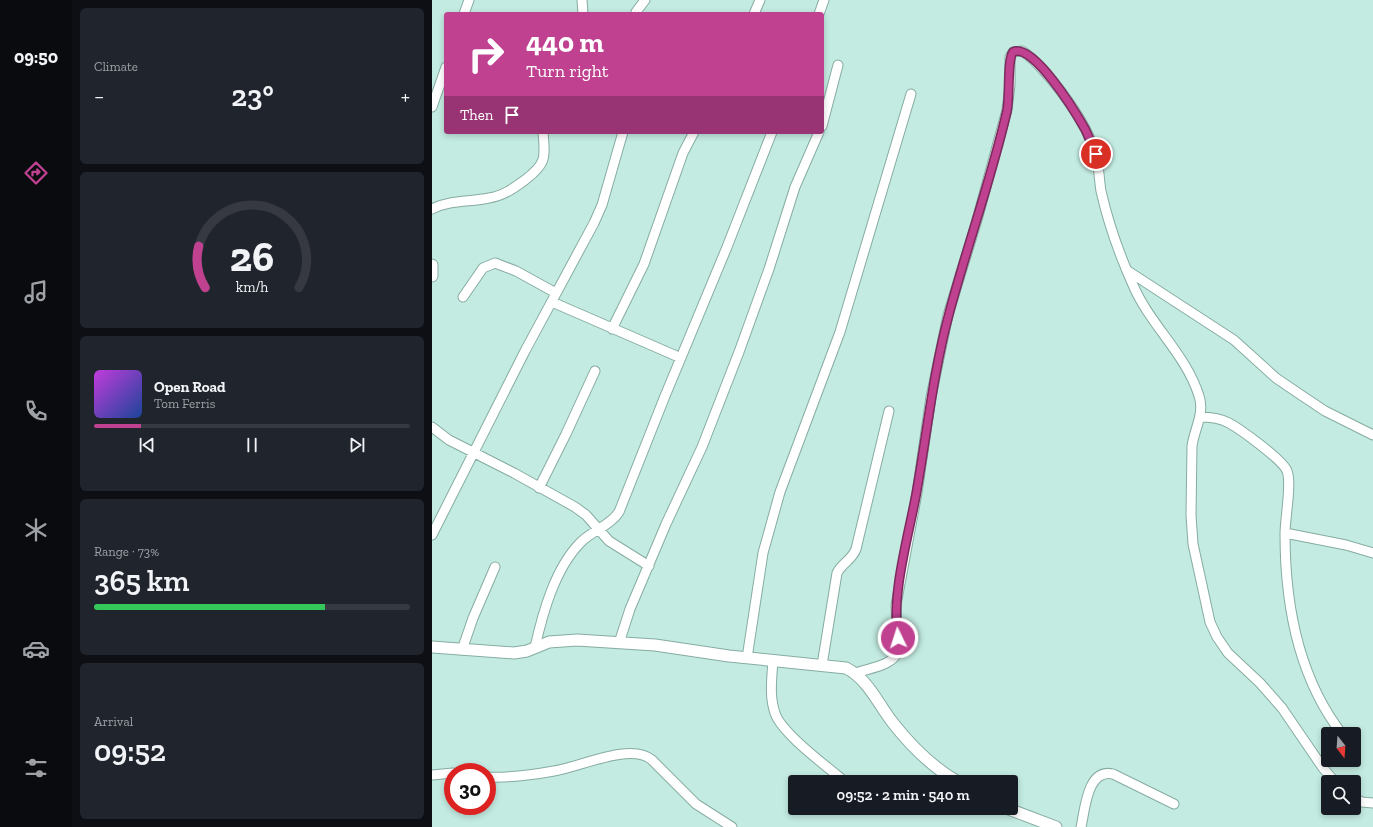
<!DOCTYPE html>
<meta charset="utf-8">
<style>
body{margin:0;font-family:"Zilla Slab",serif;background:#20242c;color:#f1f3f6;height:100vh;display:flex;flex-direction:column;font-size:15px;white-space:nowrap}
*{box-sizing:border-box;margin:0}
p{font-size:13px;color:#9ea1a6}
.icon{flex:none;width:22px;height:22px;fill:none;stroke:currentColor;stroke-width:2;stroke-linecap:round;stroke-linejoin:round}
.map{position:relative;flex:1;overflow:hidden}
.drawer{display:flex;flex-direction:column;gap:8px;padding:8px;background:#0d0f14;width:360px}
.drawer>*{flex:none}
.top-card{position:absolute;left:12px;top:12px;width:380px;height:122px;border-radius:4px;box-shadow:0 2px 6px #0003;background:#bf4190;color:#fff;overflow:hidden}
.needle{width:26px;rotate:163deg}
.tools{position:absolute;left:889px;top:727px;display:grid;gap:8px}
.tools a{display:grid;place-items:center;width:40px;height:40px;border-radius:4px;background:#171b24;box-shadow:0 2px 6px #0003;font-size:20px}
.speed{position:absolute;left:12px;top:763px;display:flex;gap:8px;font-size:20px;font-weight:700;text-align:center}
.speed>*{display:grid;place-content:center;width:52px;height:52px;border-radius:50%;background:#171b24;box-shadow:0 2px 6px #0003;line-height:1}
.speed .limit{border:6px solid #d22;background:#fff;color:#111}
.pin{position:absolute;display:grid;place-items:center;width:34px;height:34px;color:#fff;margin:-17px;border:2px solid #fff;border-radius:50%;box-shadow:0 1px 4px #0007}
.me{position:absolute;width:44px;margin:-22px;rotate:356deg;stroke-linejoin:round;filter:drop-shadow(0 0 3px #0008)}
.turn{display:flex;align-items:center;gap:14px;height:84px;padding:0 16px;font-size:18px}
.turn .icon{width:52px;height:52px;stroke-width:2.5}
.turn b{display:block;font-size:28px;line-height:34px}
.then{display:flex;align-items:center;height:38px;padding:0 16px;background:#0003;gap:8px;font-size:15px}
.big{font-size:30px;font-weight:600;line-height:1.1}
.drawer .tile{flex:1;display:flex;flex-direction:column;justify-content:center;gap:6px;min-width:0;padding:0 14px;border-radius:6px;background:#20242c}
.drawer .dial{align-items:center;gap:0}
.dial svg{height:104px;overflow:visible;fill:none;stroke:#363941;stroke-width:7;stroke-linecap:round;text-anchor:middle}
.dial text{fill:#f1f3f6;stroke:none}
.song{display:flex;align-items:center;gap:12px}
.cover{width:48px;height:48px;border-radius:6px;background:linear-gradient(135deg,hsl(290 70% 55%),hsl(220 70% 35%))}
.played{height:4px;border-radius:2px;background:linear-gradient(90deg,#bf4190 15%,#363941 15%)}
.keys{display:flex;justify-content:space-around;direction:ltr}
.heat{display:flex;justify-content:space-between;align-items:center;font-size:22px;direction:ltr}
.charge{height:6px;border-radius:3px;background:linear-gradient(90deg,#34c759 73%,#363941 0)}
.trip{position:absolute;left:356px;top:775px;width:230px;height:40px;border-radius:4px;background:#171b24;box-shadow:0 2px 6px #0003;font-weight:600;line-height:40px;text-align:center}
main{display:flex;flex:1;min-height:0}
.menu{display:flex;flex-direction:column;width:72px;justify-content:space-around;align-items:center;background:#090b0e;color:#9ea1a6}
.menu .icon{width:28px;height:28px}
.menu .selected{color:#bf4190}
.menu b{font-size:18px;color:#f1f3f6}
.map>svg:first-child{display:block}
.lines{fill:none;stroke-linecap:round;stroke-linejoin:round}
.minor-casing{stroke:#86aca2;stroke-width:11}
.tertiary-casing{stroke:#86aca2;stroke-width:13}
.minor{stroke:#fff;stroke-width:9}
.tertiary{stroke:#fff;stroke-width:11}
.route-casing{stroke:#7c2a5e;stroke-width:10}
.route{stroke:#bf4190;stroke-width:7}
</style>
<main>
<nav class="menu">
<b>09:50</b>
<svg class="icon selected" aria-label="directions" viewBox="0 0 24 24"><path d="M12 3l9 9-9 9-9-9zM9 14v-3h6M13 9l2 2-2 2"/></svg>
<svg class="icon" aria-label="music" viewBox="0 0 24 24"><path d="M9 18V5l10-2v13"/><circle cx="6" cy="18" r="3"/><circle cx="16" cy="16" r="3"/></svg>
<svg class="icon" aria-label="phone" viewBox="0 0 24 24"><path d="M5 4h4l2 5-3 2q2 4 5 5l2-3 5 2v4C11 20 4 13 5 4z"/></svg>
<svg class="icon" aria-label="climate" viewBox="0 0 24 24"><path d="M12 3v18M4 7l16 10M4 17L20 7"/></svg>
<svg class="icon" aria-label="car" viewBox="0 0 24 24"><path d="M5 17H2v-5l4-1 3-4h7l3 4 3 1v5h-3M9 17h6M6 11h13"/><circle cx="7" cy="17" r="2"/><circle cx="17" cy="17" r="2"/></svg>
<svg class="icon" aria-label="filters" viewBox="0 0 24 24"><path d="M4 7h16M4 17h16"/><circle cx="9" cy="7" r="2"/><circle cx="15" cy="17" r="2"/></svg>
</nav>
<section class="drawer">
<div class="tile"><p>Climate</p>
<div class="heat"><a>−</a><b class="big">23°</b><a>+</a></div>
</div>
<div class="tile dial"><svg viewBox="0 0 100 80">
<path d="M14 69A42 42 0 1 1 86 69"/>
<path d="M14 69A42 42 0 0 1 9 37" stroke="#bf4190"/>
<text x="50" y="56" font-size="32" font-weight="700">26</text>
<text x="50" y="72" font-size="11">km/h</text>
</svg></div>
<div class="tile">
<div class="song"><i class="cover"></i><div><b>Open Road</b><p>Tom Ferris</p></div></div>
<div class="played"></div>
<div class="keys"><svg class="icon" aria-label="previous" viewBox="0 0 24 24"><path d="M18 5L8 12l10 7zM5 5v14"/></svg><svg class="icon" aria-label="pause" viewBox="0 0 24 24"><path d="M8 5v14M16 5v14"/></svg><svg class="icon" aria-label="next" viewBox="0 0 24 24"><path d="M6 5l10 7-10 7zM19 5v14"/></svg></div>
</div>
<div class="tile"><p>Range · 73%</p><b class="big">365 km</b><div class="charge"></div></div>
<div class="tile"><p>Arrival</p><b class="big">09:52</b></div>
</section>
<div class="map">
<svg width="941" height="827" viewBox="0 0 941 827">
<rect width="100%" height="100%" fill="#c3ebe1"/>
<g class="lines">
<g class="minor-casing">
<path id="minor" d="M150,0L151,14
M204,12L213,0
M32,14L37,0
M322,14L328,0
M387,14L392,0
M0,107L14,67
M390,126L406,65
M0,209C17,200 38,202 57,198C71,196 82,188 93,180C115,163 113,158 111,132
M696,271L802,340L844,378L869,395L893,411L941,435
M31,297L51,268L63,263L84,271L124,293
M120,302L249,358
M180,329L212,264L251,153L262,132
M768,417C778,417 788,418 797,423C808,429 851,460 855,471C860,483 853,518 853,534C853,604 866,677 910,734
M0,427L17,440L82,473L143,507L154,515L177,541L217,566
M107,488L134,434L163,371
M853,533L914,545L941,553
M0,535L93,351L162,223L170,205L191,132
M187,643L198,609L234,524L270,447L307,352L337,269L363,187L387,132
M103,647C111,612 123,568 149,542C161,530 178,526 187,512L233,396L295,247L340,132
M30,650L41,618L63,567
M315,658L331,553L348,492L408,332L479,94
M341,660C340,677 337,696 343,713C349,733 396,767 413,782
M390,665L405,573C410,563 420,560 424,549L457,411
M424,673C437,668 461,666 466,651L464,605L485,493L499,397L516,315L545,220L575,110L578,85V57L581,52L590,51C602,58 610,69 620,80C637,101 656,127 664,155C667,166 667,179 669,191C676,222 688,256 701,285C718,325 754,354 767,396C773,413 762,430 760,446L759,515L761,544L778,622L785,637L796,653L828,683L850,708L891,768L903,782
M0,775L21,773
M55,777C77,778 100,775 122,771C148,767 199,742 220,760L264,804L300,827
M922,798L930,802L941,803
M649,827C653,810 655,768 681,774L742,804"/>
</g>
<g class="tertiary-casing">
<path id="tertiary" d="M0,265V276
M0,647L82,653L95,651L117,642L145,640L223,645L297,656L414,668C436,679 446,704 461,723C479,746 500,767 526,782
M574,808L624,827"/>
</g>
<use href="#minor" class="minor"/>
<use href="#tertiary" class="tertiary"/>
</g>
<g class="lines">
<g class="route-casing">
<path id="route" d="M466,638C459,595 476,538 484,495C495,434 501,373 517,314C535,246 559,180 575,111C578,97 575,60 581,52C601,42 644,113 653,129C657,137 660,146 664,154"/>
</g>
<use href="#route" class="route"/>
</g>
</svg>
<div class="tools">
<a><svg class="needle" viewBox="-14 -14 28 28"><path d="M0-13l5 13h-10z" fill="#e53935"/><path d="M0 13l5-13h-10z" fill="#9ea1a6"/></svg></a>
<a><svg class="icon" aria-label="search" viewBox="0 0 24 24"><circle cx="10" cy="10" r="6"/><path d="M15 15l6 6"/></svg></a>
</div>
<div class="speed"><div class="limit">30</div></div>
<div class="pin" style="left:664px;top:154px;background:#d93025"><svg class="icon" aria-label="arrive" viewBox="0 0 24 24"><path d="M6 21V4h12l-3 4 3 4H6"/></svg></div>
<svg class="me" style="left:466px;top:638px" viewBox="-20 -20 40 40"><circle r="17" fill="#bf4190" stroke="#fff" stroke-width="3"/><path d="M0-11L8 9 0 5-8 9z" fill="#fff"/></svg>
<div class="trip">09:52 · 2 min · 540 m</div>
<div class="top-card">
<div class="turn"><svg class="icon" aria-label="right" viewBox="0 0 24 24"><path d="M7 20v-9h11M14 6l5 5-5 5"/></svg><div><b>440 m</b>Turn right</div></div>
<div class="then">Then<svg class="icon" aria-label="arrive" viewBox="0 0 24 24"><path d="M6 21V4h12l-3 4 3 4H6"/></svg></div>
</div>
</div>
</main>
